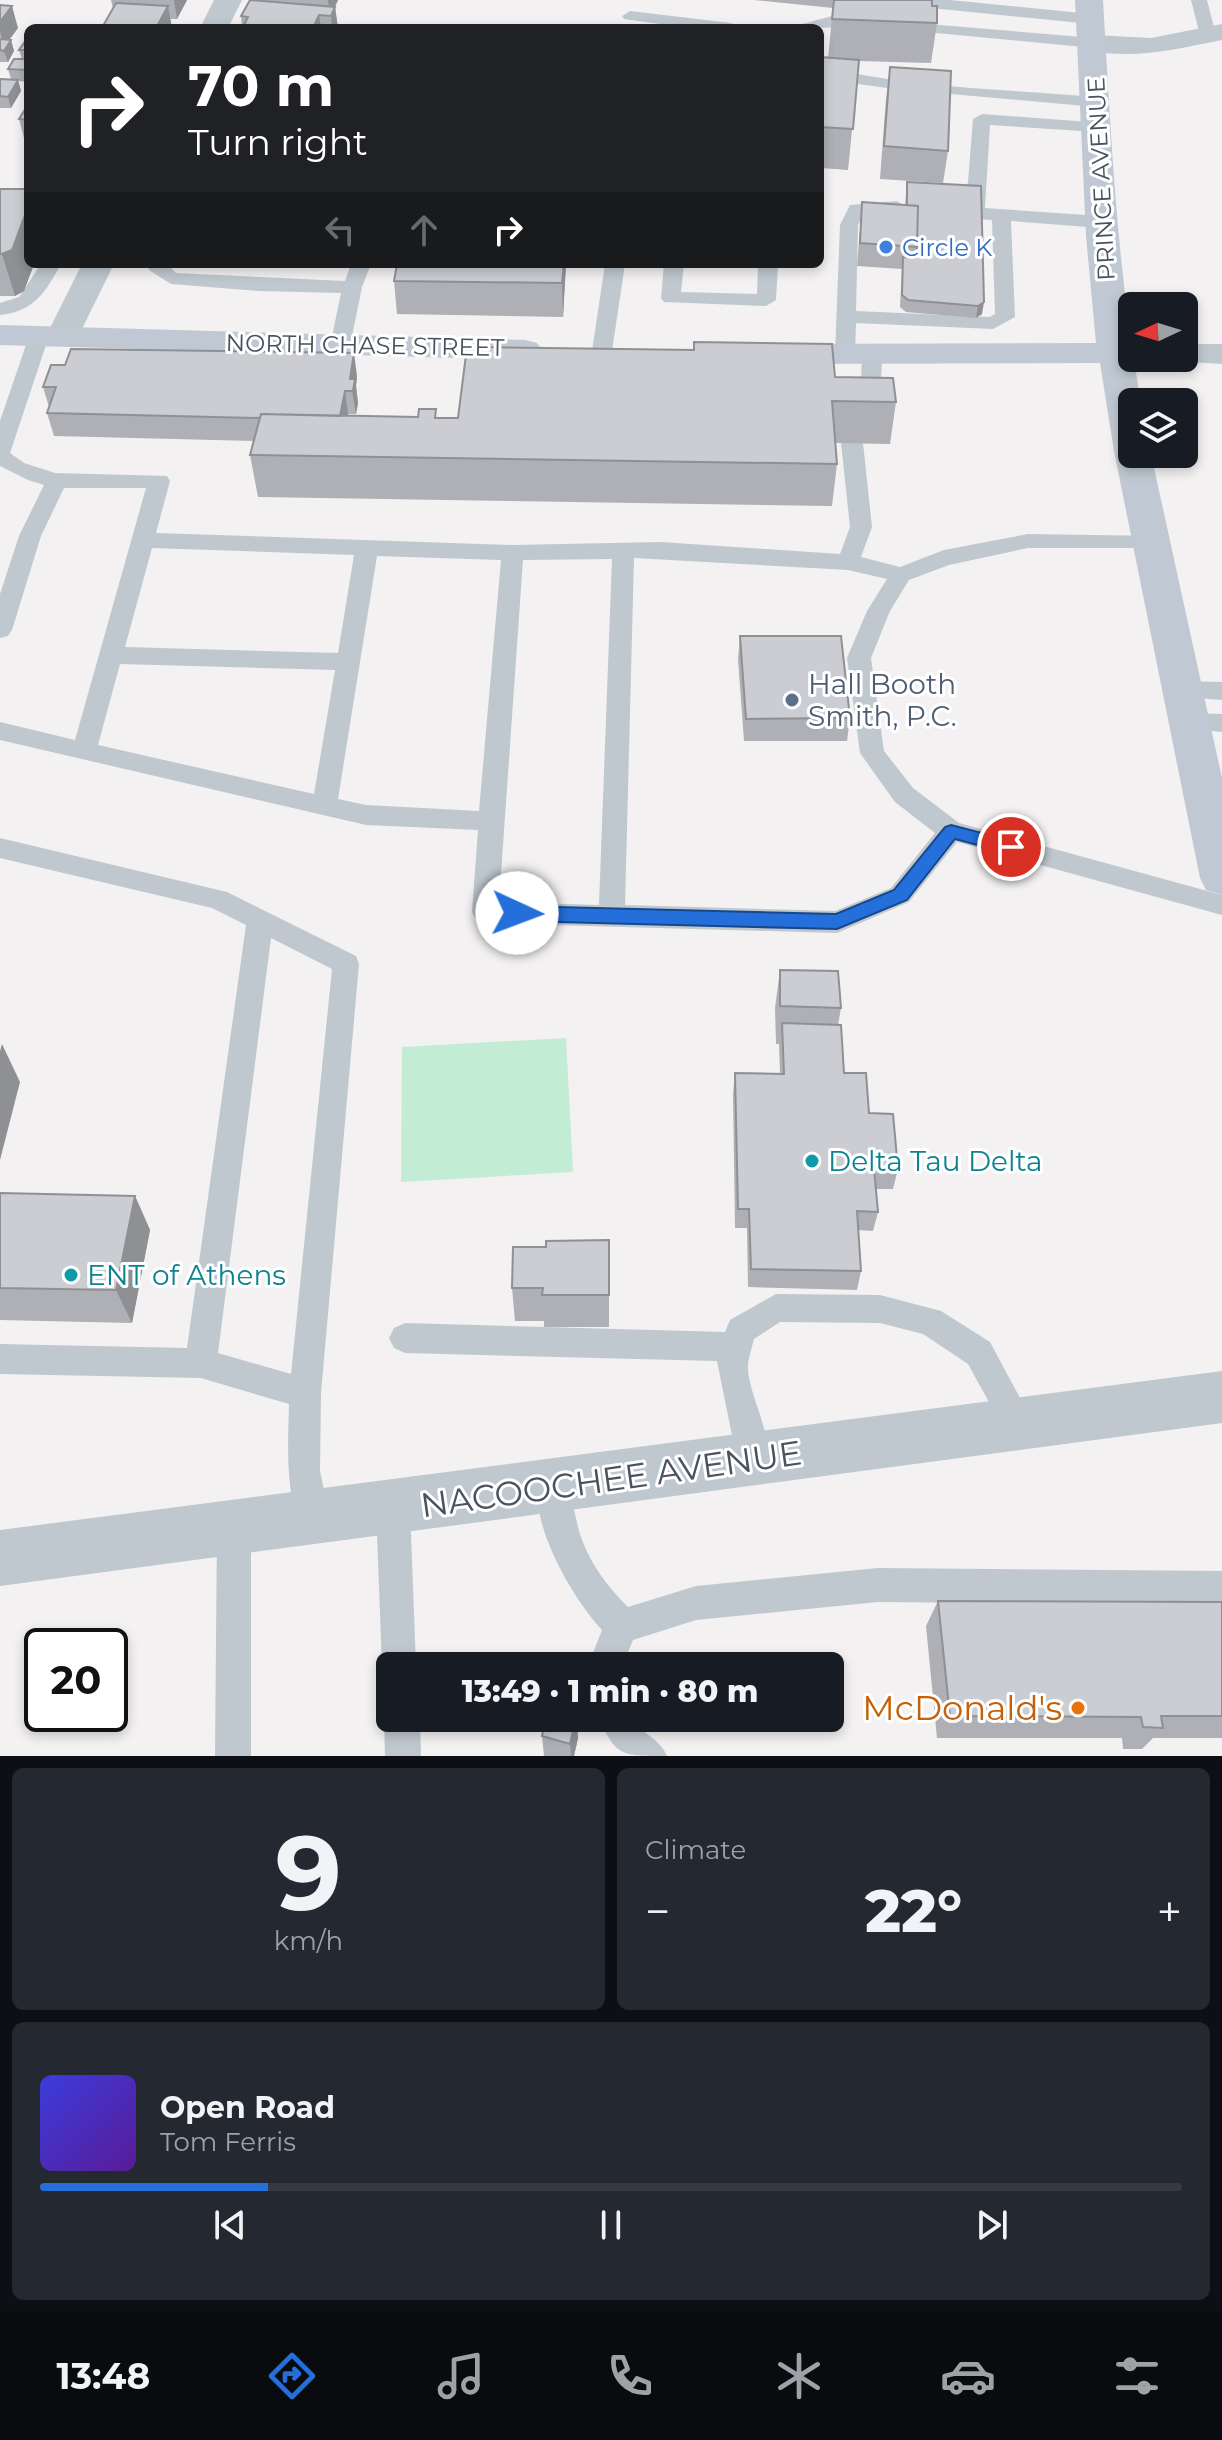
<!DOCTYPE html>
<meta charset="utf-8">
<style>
body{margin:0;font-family:Montserrat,sans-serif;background:#242831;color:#f1f3f6;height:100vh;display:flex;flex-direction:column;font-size:30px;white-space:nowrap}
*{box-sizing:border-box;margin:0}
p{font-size:26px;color:#9ea1a6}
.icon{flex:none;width:44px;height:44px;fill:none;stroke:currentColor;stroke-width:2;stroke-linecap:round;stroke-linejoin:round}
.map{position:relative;height:1756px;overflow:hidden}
.sheet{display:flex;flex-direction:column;gap:12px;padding:12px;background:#0d0f14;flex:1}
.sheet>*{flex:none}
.banner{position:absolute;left:24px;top:24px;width:800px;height:244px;border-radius:12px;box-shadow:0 4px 12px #0003;background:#202124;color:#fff;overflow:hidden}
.needle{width:52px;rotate:266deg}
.tools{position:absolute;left:1118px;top:292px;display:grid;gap:16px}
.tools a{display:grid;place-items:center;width:80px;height:80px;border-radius:12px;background:#171b24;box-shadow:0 4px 12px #0003;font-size:40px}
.speed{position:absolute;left:24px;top:1628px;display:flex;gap:16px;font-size:40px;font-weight:700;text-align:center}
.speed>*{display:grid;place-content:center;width:104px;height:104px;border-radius:50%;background:#171b24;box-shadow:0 4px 12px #0003;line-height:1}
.speed .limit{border:4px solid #111;border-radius:12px;background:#fff;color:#111}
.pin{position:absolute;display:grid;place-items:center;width:68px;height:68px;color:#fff;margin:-34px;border:4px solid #fff;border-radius:50%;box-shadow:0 2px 8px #0007}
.me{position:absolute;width:88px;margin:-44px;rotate:92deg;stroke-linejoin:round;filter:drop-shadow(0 0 6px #0008)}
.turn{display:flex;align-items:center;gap:28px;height:168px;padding:0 32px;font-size:36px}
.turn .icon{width:104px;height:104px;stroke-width:2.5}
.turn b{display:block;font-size:56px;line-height:68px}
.lanes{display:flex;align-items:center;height:76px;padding:0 32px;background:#0003;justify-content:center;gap:40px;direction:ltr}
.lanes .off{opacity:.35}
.big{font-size:60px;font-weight:800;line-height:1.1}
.sheet .card{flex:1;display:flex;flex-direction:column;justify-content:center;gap:12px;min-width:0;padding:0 28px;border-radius:12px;background:#242831}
.sheet .dial{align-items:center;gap:0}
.dial b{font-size:104px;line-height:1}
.song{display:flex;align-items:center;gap:24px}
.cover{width:96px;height:96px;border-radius:12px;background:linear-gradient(135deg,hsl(240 70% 55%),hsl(270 70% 35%))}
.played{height:8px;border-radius:4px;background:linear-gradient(90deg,#246fda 20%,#363941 20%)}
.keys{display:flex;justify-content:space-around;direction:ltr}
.heat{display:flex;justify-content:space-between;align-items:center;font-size:44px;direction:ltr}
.sheet .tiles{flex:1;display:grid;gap:12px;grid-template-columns:1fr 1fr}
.card:last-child{grid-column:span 2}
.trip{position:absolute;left:376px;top:1652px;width:468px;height:80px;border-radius:12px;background:#171b24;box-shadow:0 4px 12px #0003;font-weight:800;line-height:80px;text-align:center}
.dock{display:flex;height:128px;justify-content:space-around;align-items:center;background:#090b0e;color:#9ea1a6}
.dock .icon{width:56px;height:56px}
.dock .selected{color:#246fda}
.dock b{font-size:36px;color:#f1f3f6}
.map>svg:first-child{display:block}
.green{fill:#c2edd4}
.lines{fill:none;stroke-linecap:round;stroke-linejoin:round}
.service{fill:#bfc8ce;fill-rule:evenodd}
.minor{fill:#bfc8ce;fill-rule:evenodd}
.tertiary{fill:#bfc8ce;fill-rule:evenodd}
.secondary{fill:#c0c9d3;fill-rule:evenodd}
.wall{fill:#afb0b5}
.shaded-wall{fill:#8e9094}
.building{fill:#cbcdd3;stroke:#8e9094;stroke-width:2}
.route{fill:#246fda;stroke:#17488e;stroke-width:2}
.shop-dot{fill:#3f7fe0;stroke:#fff;stroke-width:3}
.service-dot{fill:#5c6f8a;stroke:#fff;stroke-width:3}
.culture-dot{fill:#0f9aa8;stroke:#fff;stroke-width:3}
.food-dot{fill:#e8710a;stroke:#fff;stroke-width:3}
.labels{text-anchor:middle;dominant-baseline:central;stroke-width:6;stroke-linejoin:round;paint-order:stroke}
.far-street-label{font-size:24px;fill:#49535d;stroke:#fff}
.far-shop-label{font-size:24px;fill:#366cbe;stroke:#fff;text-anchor:start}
.service-label{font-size:28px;fill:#4e5e75;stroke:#fff;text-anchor:start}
.culture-label{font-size:28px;fill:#0d838f;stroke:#fff;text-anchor:start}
.near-street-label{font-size:34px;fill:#49535d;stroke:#fff}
.near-food-label{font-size:34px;fill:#c56008;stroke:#fff;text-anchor:end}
</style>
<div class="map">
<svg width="1222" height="1756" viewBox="0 0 1222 1756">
<rect width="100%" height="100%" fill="#f3f1f1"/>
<path class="green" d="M566,1038L573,1172L401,1182L402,1047Z"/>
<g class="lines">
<path class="service" d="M893,0H950L1091,14L1099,19L1091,24L901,5Z
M1191,0H1207L1216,35L1214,39L1208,40L1200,35Z
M630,11L731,23L739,28H689L624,19L622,16Z
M832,16L1094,38L1102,43L1094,48L872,27L796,28L798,25Z
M820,66C909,88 1005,89 1096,97L1105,102L1096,107L895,89L827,80L820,77Z
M982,114L1103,123L1106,127L1097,132L990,125L985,208L1101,216L1110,222L1101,228L1011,221L1015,317L993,329L856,323L855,355L845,361L838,359L835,355L840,225L850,205L897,201L906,207L897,213L864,214L858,225L856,311L990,317L995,314L992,220L948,217L939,211L948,205L966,207L973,119Z
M41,264H61C46,292 33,312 0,315V303L19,297Z
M147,264H167L176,273L345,281L351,264H371L362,287L350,346L340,352L330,346L341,293L260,291L171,284L149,270Z
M605,264H625L612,351L602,357L592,351Z
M664,264H684L681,292L757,294L758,264H778L776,300L766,306L664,302L661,298Z
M39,330L49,336L10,453L24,463L55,473L167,476L170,481L156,533L513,545L661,542L840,554L850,527L841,443L852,436L863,443L872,527L861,557L900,567L944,550L1028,534L1158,536L1161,541L1158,546L1150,548H1028L949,565L909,580L890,611L871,658L884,751L913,788L959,823L1222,895V915L957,842L909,902L837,933L485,923L476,919L472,912L478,830L366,825L0,740V722L75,740L146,488H64L41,536L12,630L8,636L0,638V594L19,536L44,485L28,480L0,466V421L29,336ZM152,548L354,555L338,653L125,647ZM377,556L501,560L479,811L366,805L338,799ZM634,558L848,570L887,579L867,611L847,658L860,753L895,802L935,833L891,888L835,911L625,905ZM612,559L599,905L499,902L523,560ZM120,664L335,670L314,794L98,745Z
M872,349L882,355C882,373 881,410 860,416L850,409L861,382L862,355Z
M1180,681L1222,682V700L1172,696L1168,690L1172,684Z
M1188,713L1222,714V732L1179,728L1176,722L1179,716Z
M0,838L227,892L356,956L359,964L321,1393L320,1471L330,1518L325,1530L313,1535L301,1530C285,1490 288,1446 289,1404L201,1378L0,1374V1344L187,1348L246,925L212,908L0,858ZM271,938L332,969L291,1374L218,1353Z
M776,1294L880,1295L941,1311L990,1342L1034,1424L1029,1435L1018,1440L1007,1435L968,1364L923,1334L880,1323L780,1322L754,1339C752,1347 749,1356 748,1364C746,1394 778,1438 764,1471L753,1476L742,1471L737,1460L717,1361L405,1353L394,1348L389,1338L394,1328L405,1323L725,1332L730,1320Z
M553,1470L565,1474C572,1493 574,1512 579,1531C588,1561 606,1585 628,1607L696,1586L878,1568L1222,1571V1605L878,1602L696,1620L633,1640L622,1666H588L602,1630C573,1599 524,1517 541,1474Z
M393,1491L405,1496L410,1508L416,1666H390V1680L382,1666L376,1508L381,1496Z
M234,1511L246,1516L251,1528V1756H215L217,1528L222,1516Z
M389,1705L390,1718H420L421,1756H385L384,1718Z
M599,1718H635C641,1735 659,1737 667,1756C620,1756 616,1756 599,1718Z"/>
<path class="minor" d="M214,0H242L228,28H200Z
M1222,24V40C1176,49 1130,61 1084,49L1080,43L1084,37L1094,35L1151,38Z
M82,264H114L75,343L63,346L51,343L46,336Z
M1222,1371V1423L0,1586V1530Z"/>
<path class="tertiary" d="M1184,344H1222V364L1172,361L1170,358H1184Z"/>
<path class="secondary" d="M1075,0H1103C1111,135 1117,271 1141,402H1132V454H1151L1222,778V895L1206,890L1200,878L1114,451L1100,363L774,364L762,361L757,354L762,347L774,344L1096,343L1086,236Z
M0,325L525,340L537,343L542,350L537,357L525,360L0,345Z"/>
</g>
<path class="wall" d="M111,0H187L177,19H170L172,28H103V26L113,8Z
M258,0H338L335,7L338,28H242L241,16Z
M754,0H932V6L937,23L931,63L859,61L848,170L820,168V57L828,58L833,8Z
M0,5L18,28L9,40H11L14,51L8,62H0Z
M28,40V82L18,81L21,91L11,108H0V79H11L8,69L22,59L19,50Z
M890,67L948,151L943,183L880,179L886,99Z
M28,105V142H25L19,119Z
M907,182L981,186L982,314L976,318L906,312L900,307L902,269L857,266L862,202L905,205Z
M0,189L28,264H34L24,291L15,296H0Z
M397,264H566L563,317L397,314L394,281Z
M357,376L356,386L358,403L356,414H348V416L458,418L835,377L896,402L890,444L836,443L837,464L832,506L258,497L250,455L254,441L54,436L47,413L49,407L43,387Z
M740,636L850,718L847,741H744L738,659Z
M780,970L841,1008L838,1025L844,1073L869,1113L898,1169L893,1189H876L878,1212L873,1231L858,1230L861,1271L857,1290L748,1287L747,1228H735L733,1094L735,1073L780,1074L779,1044H776L775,1008Z
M0,1193L135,1196L150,1230L132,1323L0,1320Z
M609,1240V1327H544V1321H515L512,1288L546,1247Z
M938,1601L1222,1602V1738H1153L1142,1749H1123L1122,1738H937L926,1626Z
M542,1736L578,1738L574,1756H544Z"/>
<path class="shaded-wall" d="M174,0H187L177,19Z
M328,0H338L330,16Z
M12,6L18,28L4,47L0,31V22Z
M168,6L172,28H156Z
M335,7L338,28H332L331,16Z
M319,15L321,28H313Z
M11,40L14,51L8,62L4,51Z
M18,80L21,91L11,108L8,97Z
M28,207V264H34L24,291L15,296L2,254Z
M564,264H566L563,317L562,283Z
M984,302L982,314L976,318L978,306Z
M354,353L357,376L356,386L358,403L356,414L350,379Z
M345,391L348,414L342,443L339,420Z
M2,1044L20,1082L0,1160V1051Z
M135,1196L150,1230L132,1323L116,1290Z
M577,1718L578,1738L574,1756H571L570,1744Z"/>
<path class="building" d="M250,0L335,7L331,16L319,15L313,28L243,27L248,17L241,16Z
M834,0H932V6H937V23L832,19Z
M116,3L168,6L156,28L103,26Z
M0,5L12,6L0,22Z
M0,39L11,40L4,51L0,50Z
M26,40H28V50H19Z
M820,57L859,60L853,129L820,127Z
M14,59H28V70L8,69Z
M890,67L951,71L948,151L884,146Z
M0,79L18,80L8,97L0,96Z
M28,105V120L19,119Z
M907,182L981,186L984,302L978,306L908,300L902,295L903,257L915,258L917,247L918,206L907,205Z
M0,189H28V207L12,250L2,254H0Z
M862,202L918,206L917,247L860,243Z
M397,264H564L562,283L394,281Z
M694,342L832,344L835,377L893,378L896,402L832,401L837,464L250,455L261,414L418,417L419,409H436L435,418H458L467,347L694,350Z
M71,349L354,353L350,379H355L353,391H345L340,416L261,414L260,418L47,413L56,387H43L51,365H65Z
M740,636H841L850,718L746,719Z
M780,970L838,971L841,1008L780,1006Z
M782,1023L841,1025L844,1073H866L869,1113L893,1114L898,1169H874L878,1212L857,1211L861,1271L751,1269L749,1209H738L735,1073L784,1074Z
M0,1193L135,1196L116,1290L0,1288Z
M609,1240V1295H542L543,1288H512L513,1247H546V1241Z
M938,1601L1222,1602V1716H1161L1163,1728L1143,1727L1141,1717L950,1716Z
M546,1718H576L570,1744L542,1736Z"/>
<path class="route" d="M951,825L1017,842L1020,847L1011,854L955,839L907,900L837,929L517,921L507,913L517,906L836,914L894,890L945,827Z"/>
<circle class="shop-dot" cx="886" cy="247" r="8"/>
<circle class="service-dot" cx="792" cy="700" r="8"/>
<g class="culture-dot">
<circle cx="812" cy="1161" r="8"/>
<circle cx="71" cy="1275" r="8"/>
</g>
<circle class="food-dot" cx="1078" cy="1708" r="8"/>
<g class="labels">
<g class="far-street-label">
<text transform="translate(1101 179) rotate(-93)">PRINCE AVENUE</text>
<text transform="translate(365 345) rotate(1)">NORTH CHASE STREET</text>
</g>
<g class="far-shop-label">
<text x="902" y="247">Circle K</text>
</g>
<g class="service-label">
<text x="808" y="684">Hall Booth<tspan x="808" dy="32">Smith, P.C.</tspan></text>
</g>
<g class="culture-label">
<text x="828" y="1161">Delta Tau Delta</text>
<text x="87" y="1275">ENT of Athens</text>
</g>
<g class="near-street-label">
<text transform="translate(611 1479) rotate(-8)">NACOOCHEE AVENUE</text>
</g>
<g class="near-food-label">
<text x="1062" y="1708">McDonald's</text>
</g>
</g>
</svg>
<div class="tools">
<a><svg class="needle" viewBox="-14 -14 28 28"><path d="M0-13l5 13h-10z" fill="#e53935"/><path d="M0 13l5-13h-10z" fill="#9ea1a6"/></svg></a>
<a><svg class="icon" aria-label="layers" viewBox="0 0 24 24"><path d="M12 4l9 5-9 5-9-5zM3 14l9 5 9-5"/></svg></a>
</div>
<div class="speed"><div class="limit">20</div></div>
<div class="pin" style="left:1011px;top:847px;background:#d93025"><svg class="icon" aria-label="arrive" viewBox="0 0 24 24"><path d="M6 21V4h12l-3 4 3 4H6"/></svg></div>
<svg class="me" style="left:517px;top:913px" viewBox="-20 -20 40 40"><circle r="19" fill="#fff"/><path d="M0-13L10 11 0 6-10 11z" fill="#246fda"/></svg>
<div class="trip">13:49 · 1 min · 80 m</div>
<div class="banner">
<div class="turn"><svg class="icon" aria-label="right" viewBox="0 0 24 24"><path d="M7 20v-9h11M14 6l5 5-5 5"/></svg><div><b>70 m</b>Turn right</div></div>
<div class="lanes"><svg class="icon off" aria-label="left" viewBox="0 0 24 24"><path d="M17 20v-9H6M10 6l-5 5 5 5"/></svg><svg class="icon off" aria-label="ahead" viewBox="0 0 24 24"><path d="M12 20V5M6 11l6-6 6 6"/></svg><svg class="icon" aria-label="right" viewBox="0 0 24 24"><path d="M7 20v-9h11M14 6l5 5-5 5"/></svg></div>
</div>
</div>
<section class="sheet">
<div class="tiles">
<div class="card dial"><b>9</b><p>km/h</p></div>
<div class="card"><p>Climate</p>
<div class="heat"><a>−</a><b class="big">22°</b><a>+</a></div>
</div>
<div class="card">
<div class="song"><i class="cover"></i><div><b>Open Road</b><p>Tom Ferris</p></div></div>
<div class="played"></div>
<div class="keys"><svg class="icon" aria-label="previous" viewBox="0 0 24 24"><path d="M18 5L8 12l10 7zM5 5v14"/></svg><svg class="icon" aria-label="pause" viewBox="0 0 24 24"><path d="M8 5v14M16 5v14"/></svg><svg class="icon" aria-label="next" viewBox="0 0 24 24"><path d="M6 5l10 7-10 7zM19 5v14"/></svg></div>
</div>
</div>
</section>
<nav class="dock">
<b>13:48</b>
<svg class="icon selected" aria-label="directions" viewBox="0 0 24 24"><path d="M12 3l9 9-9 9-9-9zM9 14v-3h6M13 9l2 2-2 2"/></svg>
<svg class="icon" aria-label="music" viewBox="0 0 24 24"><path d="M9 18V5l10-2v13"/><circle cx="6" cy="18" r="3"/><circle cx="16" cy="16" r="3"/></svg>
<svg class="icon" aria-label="phone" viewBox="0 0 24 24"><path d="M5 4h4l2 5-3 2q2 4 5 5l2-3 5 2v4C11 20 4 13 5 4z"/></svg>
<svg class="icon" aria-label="climate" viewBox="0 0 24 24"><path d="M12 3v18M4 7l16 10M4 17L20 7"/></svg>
<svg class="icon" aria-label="car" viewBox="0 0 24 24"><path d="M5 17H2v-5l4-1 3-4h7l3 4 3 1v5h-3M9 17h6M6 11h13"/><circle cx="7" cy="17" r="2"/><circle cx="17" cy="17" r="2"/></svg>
<svg class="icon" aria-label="filters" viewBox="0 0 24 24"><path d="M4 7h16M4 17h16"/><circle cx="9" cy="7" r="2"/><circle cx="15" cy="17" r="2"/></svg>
</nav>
